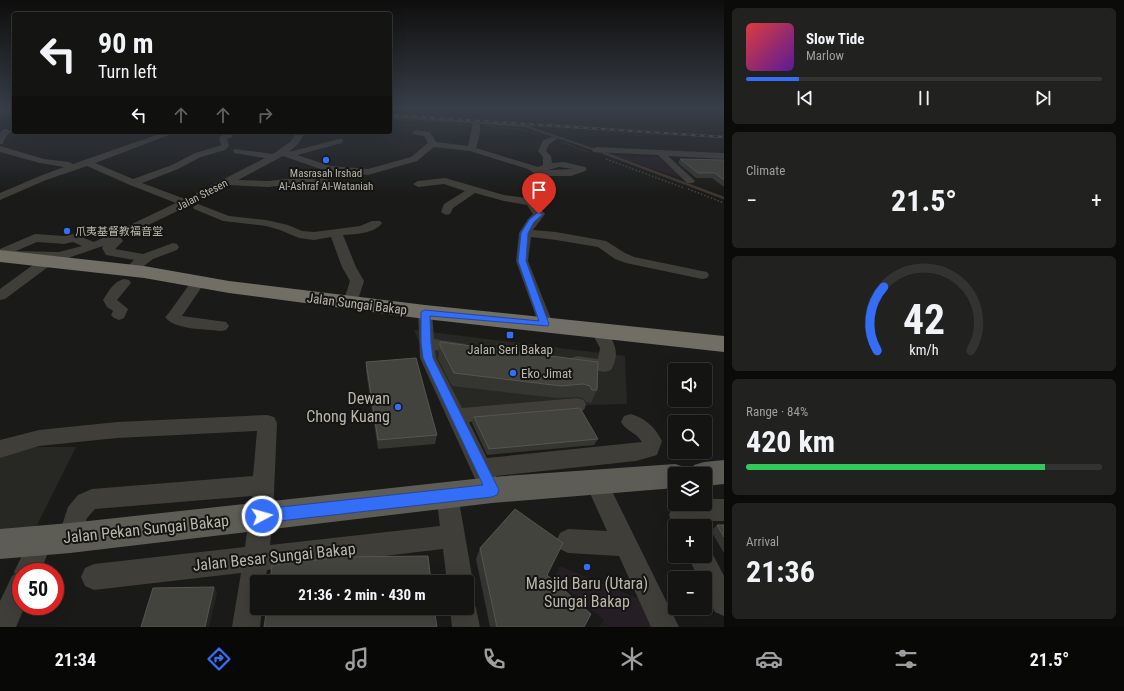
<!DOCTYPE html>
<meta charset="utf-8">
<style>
body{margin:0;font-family:"Roboto Condensed","Noto Sans SC",sans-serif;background:#212120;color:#f1f3f6;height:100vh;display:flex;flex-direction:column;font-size:15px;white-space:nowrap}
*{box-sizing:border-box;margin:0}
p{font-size:13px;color:#9d9e9f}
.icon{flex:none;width:22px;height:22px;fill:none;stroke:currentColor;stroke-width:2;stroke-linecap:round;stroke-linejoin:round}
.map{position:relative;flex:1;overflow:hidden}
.drawer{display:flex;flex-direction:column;gap:8px;padding:8px;background:#0b0b0a;width:400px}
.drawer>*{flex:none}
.hud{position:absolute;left:12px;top:12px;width:380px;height:122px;border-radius:4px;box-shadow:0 4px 16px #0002,0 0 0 1px #333332;background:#141412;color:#f1f3f6;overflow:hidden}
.tools{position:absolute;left:668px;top:363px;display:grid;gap:8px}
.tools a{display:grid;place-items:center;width:44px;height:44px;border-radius:4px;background:#141412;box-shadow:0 4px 16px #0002,0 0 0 1px #333332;font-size:20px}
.speed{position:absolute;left:12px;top:563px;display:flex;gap:8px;font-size:20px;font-weight:700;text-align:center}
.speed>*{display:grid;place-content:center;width:52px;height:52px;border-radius:50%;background:#141412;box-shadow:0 4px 16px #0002,0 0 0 1px #333332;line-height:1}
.speed .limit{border:6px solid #d22;background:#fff;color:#111}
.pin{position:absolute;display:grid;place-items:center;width:34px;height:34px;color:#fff;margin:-41px -17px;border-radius:50% 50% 50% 0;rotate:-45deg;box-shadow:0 0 4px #0007}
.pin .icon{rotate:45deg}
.me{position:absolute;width:44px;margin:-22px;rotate:84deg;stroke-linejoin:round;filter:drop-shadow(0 0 3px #0008)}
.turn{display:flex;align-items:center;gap:14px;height:84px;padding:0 20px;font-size:18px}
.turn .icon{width:52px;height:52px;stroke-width:2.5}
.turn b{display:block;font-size:28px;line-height:34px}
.lanes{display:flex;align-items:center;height:38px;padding:0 20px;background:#0003;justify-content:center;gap:20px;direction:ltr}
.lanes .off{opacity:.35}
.big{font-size:30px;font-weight:700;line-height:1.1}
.drawer .tile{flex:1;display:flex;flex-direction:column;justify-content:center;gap:6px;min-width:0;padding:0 14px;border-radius:6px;background:#212120}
.drawer .dial{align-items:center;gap:0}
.dial svg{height:104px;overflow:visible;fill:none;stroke:#333332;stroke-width:7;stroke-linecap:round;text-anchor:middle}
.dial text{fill:#f1f3f6;stroke:none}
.song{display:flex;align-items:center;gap:12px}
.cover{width:48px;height:48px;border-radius:6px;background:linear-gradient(135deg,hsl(0 70% 55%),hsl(270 70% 35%))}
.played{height:4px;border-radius:2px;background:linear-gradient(90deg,#346df6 15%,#333332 15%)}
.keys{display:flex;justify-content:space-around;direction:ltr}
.heat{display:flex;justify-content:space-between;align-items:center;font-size:22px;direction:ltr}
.charge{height:6px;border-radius:3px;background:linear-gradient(90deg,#34c759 84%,#333332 0)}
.trip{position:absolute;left:250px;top:575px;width:224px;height:40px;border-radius:4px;background:#141412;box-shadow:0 4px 16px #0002,0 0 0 1px #333332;font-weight:700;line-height:40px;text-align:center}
.dock{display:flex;height:64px;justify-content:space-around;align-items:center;background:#080807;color:#9d9e9f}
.dock .icon{width:28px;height:28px}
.dock .on{color:#346df6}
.dock b{font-size:18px;color:#f1f3f6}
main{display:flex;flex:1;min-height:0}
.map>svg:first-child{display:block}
.built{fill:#272724}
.green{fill:#251e24}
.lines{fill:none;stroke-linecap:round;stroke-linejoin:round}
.stream-far1{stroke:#3f362d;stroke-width:2}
.stream{stroke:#3f362d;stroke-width:2.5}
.path-far1{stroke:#46443f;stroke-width:1;stroke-dasharray:1 1.5;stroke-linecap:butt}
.path{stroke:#46443f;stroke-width:1.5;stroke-dasharray:1.5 2;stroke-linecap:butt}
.minor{fill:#3f3e39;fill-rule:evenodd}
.major{fill:#5e5d55;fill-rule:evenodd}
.highway{fill:#706e65;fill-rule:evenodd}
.rail-casing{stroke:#54524c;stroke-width:2.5}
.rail{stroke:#151513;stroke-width:1.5;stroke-dasharray:4.5;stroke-linecap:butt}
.wall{fill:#353531}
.shaded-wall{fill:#242422}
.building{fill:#43433e;stroke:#56554f}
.route{fill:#346df6;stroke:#2247a0}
.poi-dot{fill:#346df6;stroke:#151513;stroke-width:1.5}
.labels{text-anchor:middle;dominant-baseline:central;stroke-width:4;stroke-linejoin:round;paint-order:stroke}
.far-poi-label{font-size:11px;fill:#bab6aa;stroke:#151513}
.far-street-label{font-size:11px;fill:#bab6aa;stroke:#151513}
.street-label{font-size:13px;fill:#bab6aa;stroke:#151513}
.poi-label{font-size:13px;fill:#bab6aa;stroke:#151513}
.near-poi-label{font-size:16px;fill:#bab6aa;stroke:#151513;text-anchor:end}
.near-street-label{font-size:16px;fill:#bab6aa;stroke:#151513}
</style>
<main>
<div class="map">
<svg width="724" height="627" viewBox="0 0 724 627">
<rect width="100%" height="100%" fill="#1a1a18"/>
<path class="built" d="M414,330L625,356L627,404L446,409Z
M0,447H76L22,555L0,557Z"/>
<path class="green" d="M612,155L659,157L683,179Z
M560,566L644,601L656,627H599L604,620L554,578Z"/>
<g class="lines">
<path class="stream-far1" d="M390,117L525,126L607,154"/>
<path class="stream" d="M604,153L724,198"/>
<path class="path-far1" d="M390,119L469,125
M485,126L520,129L541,135
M561,142L588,152"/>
<path class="path" d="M606,159L684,188
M688,189L724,203"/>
<path class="minor" d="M5,108H14V110L0,114V110Z
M473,123H479C482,132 478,140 476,148L538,167L543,165V157L538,151L543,140L553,137L557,139L549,144L546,151L551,156L552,163L564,162L585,167L587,169L585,171L571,176H542L535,202L545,214L533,230L556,232L606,241L625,253L634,257L702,271L707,272L709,275L707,278L702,279L626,263L615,259L598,247L556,240L531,237L528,261L553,324L550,328L545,329L540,328L516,261L519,233L528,219L533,214L527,205L504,201L475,193L453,208L450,214L446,215L441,212L444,204L465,191L444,184L418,187L413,184L418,181L445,178L504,195L526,198L530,180L534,173L528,169L470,151L434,147L417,161L368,175L329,172L283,156L238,180L268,181L317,176L337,183L349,184L350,186L345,189H336L316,182L268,187L228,185L190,205L121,238L123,241L115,249L143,254L173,243L177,244L179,247L177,250L153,259L141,268H131L129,265L134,260L106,255L102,248L103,246L65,259L53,260L52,264L5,299L0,300V289L41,259H0V249L35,234L64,236L74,234L94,242L176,203L130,185L87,166L46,180L0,200V193L40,176L64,167L40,163L0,152V146L44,159L69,162L73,164L165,132H177L95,163L133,179L172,165L195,153L219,146L221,145L219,138C222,134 227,132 232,133V137L227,139L229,146L225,150L201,157L178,169L142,183L185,199L265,158L234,153L233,151L234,149L273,154L290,142L297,132H305L299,143L289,152L339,139H342L343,141L342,143L297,155L330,166L368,169L411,157L428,143L424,136L413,134L412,132L416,130L430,132L436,142L468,146ZM559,167L573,169L548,170ZM37,242L64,244L73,242L82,246L59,252L16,251Z
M4,129H7L11,131L5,138L3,144H0V133Z
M596,147L724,153V159L668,156L693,179L695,181L693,183H687L658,155L593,152L592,150Z
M198,204L229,216L266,220L288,225L302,231L314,232L360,226L372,221H380L382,223C374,234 355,234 343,235L356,267L364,281L357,303L355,306L350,307L345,306L343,303L350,281L342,267L331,237L314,240L299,238L280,230L266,226L223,221L194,209L193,207Z
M124,279L129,280L131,283L117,300L128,309L124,318L119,320L114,318L111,315L113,311L107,307L103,300C108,292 114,281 124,279Z
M194,284L199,285L201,288L182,316L226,322L229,326L226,330L221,331C206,329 174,330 165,317L168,314L189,285Z
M425,307L430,309L432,312L434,339L466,344L468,348L466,352L460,354L435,350L436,358L462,408L577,398L584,400L586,405L584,410L577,412L469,422L487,458L642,442C637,433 626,431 621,422L624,416L631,414C646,419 655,427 662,441L657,455L636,461L496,476L493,483L485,486L477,483L420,358L418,312L420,309Z
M599,326L605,327C614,342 621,353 611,370L605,372L571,366L569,362L571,358L577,356L598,359L600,348L591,331L593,327Z
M267,415L274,417L277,423L273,516L270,545L440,526L436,495L439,488L447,485L455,488L458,495L473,582L469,591L467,592V582H447L443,549L267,570L265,582H257V608H262L260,627H232L241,573L94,590L85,586L81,577L85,568L94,564L245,547L252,496L95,509L87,518L78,546L70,550L62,546L58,538L68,507L78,495L92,489L253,476L257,431L117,438L39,446L0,458V440L39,430L117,422Z
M596,472L604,475L679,627H651L619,556L568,553L560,549L556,541L560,533L568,529L607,531L585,482L588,475Z
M705,499H724V521H695L697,526H675V530L669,515L672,507L676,504H705Z
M41,529L49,533L53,541L40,572H21V606H25L16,627H0V601L12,576L15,574L14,572L33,533Z
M705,546L709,547L724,576V616L715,612L705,593V578H698L688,556H705Z
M467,596L472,599L476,608L480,627H452L450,608H467Z"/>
<path class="major" d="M724,460V484L705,486V474H690L694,465L704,462Z
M675,464L685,467L688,474H675V488L492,503L70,553L0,559V529L70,523L492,477Z"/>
<path class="highway" d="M0,250L144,266L229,281L425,305L724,336V352L425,319L229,293L144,278L0,262Z"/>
<g class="rail-casing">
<path id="rail" d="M390,115L724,137"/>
</g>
<use href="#rail" class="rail"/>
</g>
<path class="wall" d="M680,159L724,160V187L712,178H696L678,163Z
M440,342L598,362L597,390L591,403L586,402L584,399L577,397L556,398L452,386L438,359Z
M366,362L437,435L435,444L378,449L366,371Z
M474,417L598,439L594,445L487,455L472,423Z
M717,525H724V553L711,531Z
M480,548L547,575L584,627H490L476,559Z"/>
<path class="shaded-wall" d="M214,587L217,593L209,627H205Z"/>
<path class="building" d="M680,159L724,160V180L715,173H698Z
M440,342L598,362L597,390H592L590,386L583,384L561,386L454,373L440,346Z
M416,358L437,435L378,440L366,362Z
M580,408L598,439L489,449L474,417Z
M515,509L563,543L547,575L591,614L584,627H497L480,548Z
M717,525H724V537Z
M428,556L431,582H270L272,565L342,557Z
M214,587L205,627H141L153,588Z
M267,608H434L437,627H264Z"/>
<linearGradient id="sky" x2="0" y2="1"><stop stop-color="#0e0e0d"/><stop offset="0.55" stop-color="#383e48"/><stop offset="1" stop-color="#383e48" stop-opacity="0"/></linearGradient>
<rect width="724" height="196" fill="url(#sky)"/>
<path class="route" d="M537,213L543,214L534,222L528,233L526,261L549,324L548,326L430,316L431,343L433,358L499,490L497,495L492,497L262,523L257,521L255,516L257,511L262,509L483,485L423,358L421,343V312L425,310L539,321L518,261L521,233L529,220Z"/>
<g class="poi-dot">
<circle cx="326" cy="160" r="4"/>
<circle cx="67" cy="231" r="4"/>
<rect x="506" y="331" width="8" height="8" rx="2"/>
<circle cx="513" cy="373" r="4"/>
<circle cx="398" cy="407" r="4"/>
<circle cx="587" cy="567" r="4"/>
</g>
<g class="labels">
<g class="far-poi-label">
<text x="326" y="173">Masrasah Irshad<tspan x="326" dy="13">Al-Ashraf Al-Wataniah</tspan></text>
<text x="75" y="231" text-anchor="start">爪夷基督教福音堂</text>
</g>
<g class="far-street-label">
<text transform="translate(202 195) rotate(-27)">Jalan Stesen</text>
</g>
<g class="street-label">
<text transform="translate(357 304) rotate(7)">Jalan Sungai Bakap</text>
</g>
<g class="poi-label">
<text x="510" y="349">Jalan Seri Bakap</text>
<text x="521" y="373" text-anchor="start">Eko Jimat</text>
</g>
<g class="near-poi-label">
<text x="390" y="398">Dewan<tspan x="390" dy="18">Chong Kuang</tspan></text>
<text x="587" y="583" text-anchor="middle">Masjid Baru (Utara)<tspan x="587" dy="18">Sungai Bakap</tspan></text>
</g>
<g class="near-street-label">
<text transform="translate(146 529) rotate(-6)">Jalan Pekan Sungai Bakap</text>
<text transform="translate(274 557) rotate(-6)">Jalan Besar Sungai Bakap</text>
</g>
</g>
</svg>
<div class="tools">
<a><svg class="icon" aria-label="sound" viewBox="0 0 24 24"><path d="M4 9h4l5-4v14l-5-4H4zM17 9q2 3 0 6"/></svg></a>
<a><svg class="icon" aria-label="search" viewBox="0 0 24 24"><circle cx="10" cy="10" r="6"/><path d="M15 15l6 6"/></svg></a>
<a><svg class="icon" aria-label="layers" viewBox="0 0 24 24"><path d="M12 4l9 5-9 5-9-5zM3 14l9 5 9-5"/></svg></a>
<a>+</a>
<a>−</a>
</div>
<div class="speed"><div class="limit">50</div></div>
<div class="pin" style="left:539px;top:214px;background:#d93025"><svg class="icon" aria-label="arrive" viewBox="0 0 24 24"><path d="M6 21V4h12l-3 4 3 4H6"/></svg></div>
<svg class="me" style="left:262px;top:516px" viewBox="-20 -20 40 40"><circle r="17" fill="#346df6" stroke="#fff" stroke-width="3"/><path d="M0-11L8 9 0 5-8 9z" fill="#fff"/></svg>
<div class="trip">21:36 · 2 min · 430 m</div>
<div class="hud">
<div class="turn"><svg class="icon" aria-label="left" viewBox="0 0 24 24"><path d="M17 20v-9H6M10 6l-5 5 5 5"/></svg><div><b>90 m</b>Turn left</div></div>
<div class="lanes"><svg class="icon" aria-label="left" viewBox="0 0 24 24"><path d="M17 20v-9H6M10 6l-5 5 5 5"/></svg><svg class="icon off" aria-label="ahead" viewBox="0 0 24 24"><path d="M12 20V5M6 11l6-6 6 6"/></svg><svg class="icon off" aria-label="ahead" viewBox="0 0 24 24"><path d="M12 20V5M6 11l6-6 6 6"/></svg><svg class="icon off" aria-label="right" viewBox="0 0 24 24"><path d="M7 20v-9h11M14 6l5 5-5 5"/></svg></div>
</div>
</div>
<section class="drawer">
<div class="tile">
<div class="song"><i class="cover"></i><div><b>Slow Tide</b><p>Marlow</p></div></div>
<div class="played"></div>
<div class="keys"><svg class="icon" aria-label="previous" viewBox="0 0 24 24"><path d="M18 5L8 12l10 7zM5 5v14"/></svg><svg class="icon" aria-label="pause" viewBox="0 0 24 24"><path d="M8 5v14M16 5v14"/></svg><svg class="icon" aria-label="next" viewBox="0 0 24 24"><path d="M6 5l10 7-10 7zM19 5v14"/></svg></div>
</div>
<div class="tile"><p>Climate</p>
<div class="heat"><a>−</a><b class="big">21.5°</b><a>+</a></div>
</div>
<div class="tile dial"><svg viewBox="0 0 100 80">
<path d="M14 69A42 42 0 1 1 86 69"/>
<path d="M14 69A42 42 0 0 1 19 20" stroke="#346df6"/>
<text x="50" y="56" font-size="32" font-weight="700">42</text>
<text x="50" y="72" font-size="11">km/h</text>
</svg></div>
<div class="tile"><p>Range · 84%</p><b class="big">420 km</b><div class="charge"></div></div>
<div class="tile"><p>Arrival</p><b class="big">21:36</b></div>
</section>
</main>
<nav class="dock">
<b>21:34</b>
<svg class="icon on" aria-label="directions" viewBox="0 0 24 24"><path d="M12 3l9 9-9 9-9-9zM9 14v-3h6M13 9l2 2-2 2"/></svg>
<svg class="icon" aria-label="music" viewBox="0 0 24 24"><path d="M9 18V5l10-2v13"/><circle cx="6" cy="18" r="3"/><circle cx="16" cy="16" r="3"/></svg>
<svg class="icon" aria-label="phone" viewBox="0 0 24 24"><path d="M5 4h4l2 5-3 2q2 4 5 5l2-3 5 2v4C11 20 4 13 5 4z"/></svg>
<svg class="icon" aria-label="climate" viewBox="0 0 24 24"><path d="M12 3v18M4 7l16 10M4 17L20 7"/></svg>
<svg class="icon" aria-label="car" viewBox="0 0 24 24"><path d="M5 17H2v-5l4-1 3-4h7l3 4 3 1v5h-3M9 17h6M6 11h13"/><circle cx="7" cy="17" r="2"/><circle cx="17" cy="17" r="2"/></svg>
<svg class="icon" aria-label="filters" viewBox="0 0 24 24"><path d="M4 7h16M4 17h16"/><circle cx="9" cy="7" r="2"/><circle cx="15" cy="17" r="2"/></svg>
<b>21.5°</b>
</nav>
